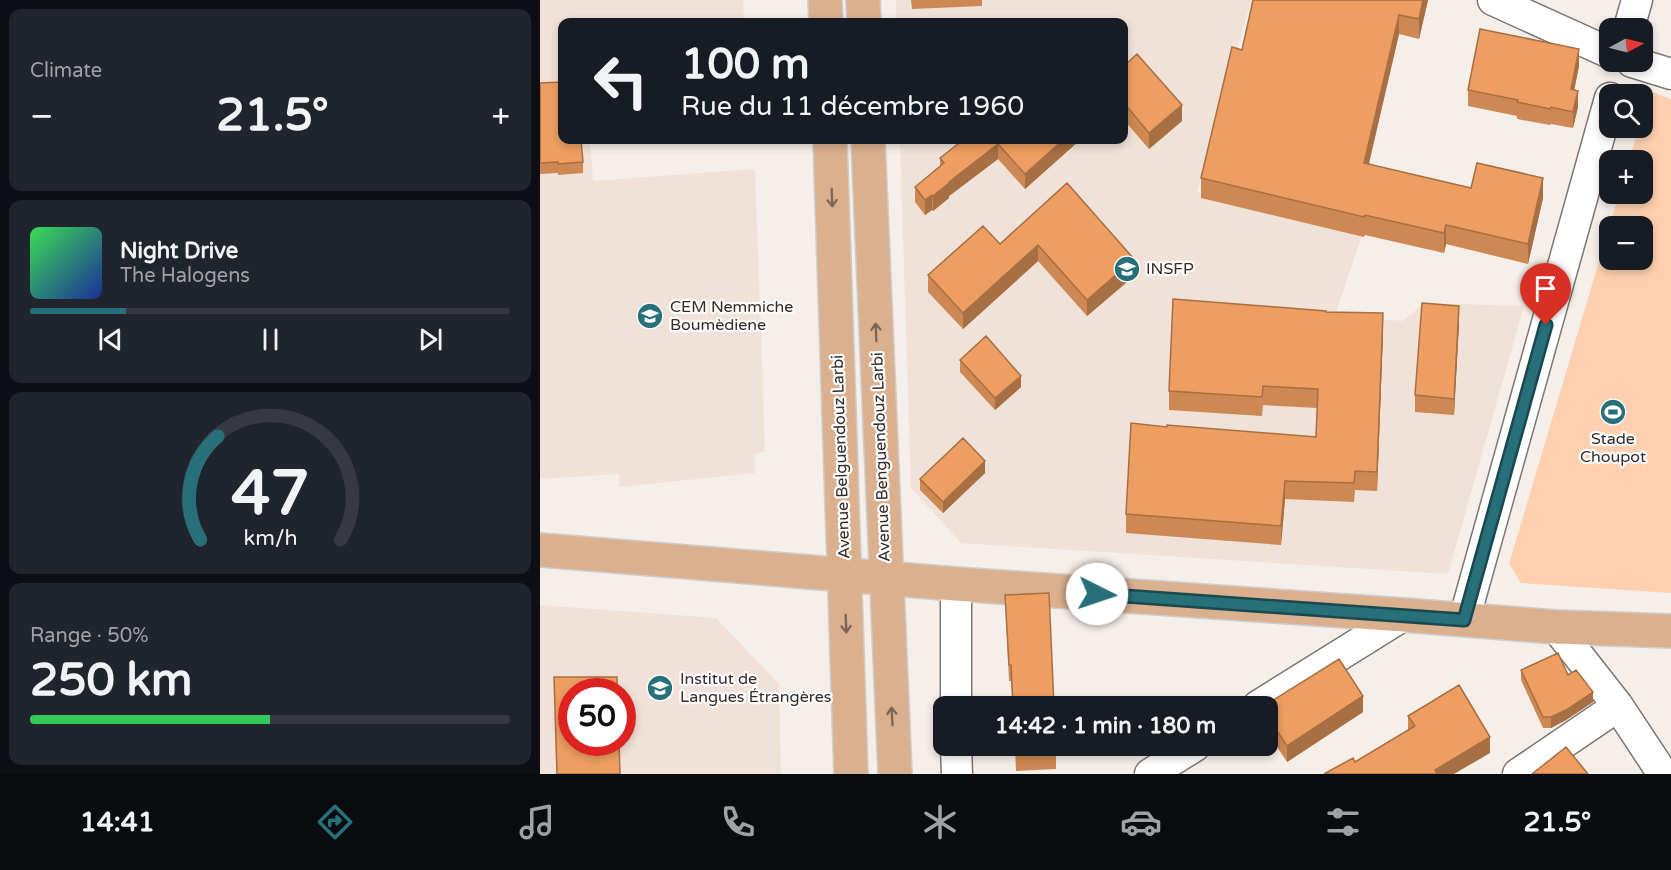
<!DOCTYPE html>
<meta charset="utf-8">
<style>
body{margin:0;font-family:"Varela Round",sans-serif;background:#20242c;color:#f1f3f6;height:100vh;display:flex;flex-direction:column;font-size:22px;white-space:nowrap}
*{box-sizing:border-box;margin:0}
p{font-size:20px;color:#9ea1a6}
.icon{flex:none;width:33px;height:33px;fill:none;stroke:currentColor;stroke-width:2;stroke-linecap:round;stroke-linejoin:round}
.map{position:relative;flex:1;overflow:hidden}
.sheet{display:flex;flex-direction:column;gap:9px;padding:9px;background:#0d0f14;width:540px}
.sheet>*{flex:none}
.banner{position:absolute;left:18px;top:18px;width:570px;height:126px;border-radius:12px;box-shadow:0 3px 9px #0003;background:#171b24;color:#f1f3f6;overflow:hidden}
.needle{width:39px;rotate:83deg}
.buttons{position:absolute;left:1059px;top:18px;display:grid;gap:12px}
.buttons a{display:grid;place-items:center;width:54px;height:54px;border-radius:12px;background:#171b24;box-shadow:0 3px 9px #0003;font-size:30px}
.speed{position:absolute;left:18px;top:678px;display:flex;gap:12px;font-size:30px;font-weight:700;text-align:center}
.speed>*{display:grid;place-content:center;width:78px;height:78px;border-radius:50%;background:#171b24;box-shadow:0 3px 9px #0003;line-height:1}
.speed .limit{border:9px solid #d22;background:#fff;color:#111}
.pin{position:absolute;display:grid;place-items:center;width:51px;height:51px;color:#fff;margin:-62px -26px;border-radius:50% 50% 50% 0;rotate:-45deg;box-shadow:0 0 6px #0007}
.pin .icon{rotate:45deg}
.me{position:absolute;width:66px;margin:-33px;rotate:94deg;stroke-linejoin:round;filter:drop-shadow(0 0 4px #0008)}
.turn{display:flex;align-items:center;gap:21px;height:126px;padding:0 24px;font-size:27px}
.turn .icon{width:78px;height:78px;stroke-width:2.5}
.turn b{display:block;font-size:42px;line-height:51px}
.big{font-size:45px;font-weight:700;line-height:1.1}
.sheet .card{flex:1;display:flex;flex-direction:column;justify-content:center;gap:9px;min-width:0;padding:0 21px;border-radius:12px;background:#20242c}
.sheet .dial{align-items:center;gap:0}
.dial svg{height:156px;overflow:visible;fill:none;stroke:#363941;stroke-width:7;stroke-linecap:round;text-anchor:middle}
.dial text{fill:#f1f3f6;stroke:none}
.song{display:flex;align-items:center;gap:18px}
.cover{width:72px;height:72px;border-radius:9px;background:linear-gradient(135deg,hsl(130 70% 55%),hsl(230 70% 35%))}
.played{height:6px;border-radius:3px;background:linear-gradient(90deg,#27707a 20%,#363941 20%)}
.keys{display:flex;justify-content:space-around;direction:ltr}
.heat{display:flex;justify-content:space-between;align-items:center;font-size:33px;direction:ltr}
.charge{height:9px;border-radius:4px;background:linear-gradient(90deg,#34c759 50%,#363941 0)}
.trip{position:absolute;left:393px;top:696px;width:345px;height:60px;border-radius:12px;background:#171b24;box-shadow:0 3px 9px #0003;font-weight:700;line-height:60px;text-align:center}
.menu{display:flex;height:96px;justify-content:space-around;align-items:center;background:#090b0e;color:#9ea1a6}
.menu .icon{width:42px;height:42px}
.menu .current{color:#27707a}
.menu b{font-size:27px;color:#f1f3f6}
main{display:flex;flex:1;min-height:0}
.map>svg:first-child{display:block}
.built{fill:#f0e2d8;fill-rule:evenodd}
.green{fill:#fed0af;fill-rule:evenodd}
.lines{fill:none;stroke-linecap:round;stroke-linejoin:round}
.minor-casing{stroke:#7d7772;stroke-width:33}
.major-casing{stroke:#cdcdcc;stroke-width:36}
.minor{stroke:#fff;stroke-width:30}
.major{stroke:#dbb08f;stroke-width:33}
.wall{fill:#cd8853}
.shaded-wall{fill:#a76f44}
.building{fill:#ee9e61;stroke:#a76f44;stroke-width:1.5}
.oneway{stroke:#7d6858}
.route-casing{stroke:#19494f;stroke-width:15}
.route{stroke:#27707a;stroke-width:10}
.labels{text-anchor:middle;dominant-baseline:central;stroke-width:4.5;stroke-linejoin:round;paint-order:stroke}
.poi-label{font-size:16px;fill:#302d2b;stroke:#fefdfc;text-anchor:start}
.street-label{font-size:16px;fill:#302d2b;stroke:#fefdfc}
</style>
<main>
<section class="sheet">
<div class="card"><p>Climate</p>
<div class="heat"><a>−</a><b class="big">21.5°</b><a>+</a></div>
</div>
<div class="card">
<div class="song"><i class="cover"></i><div><b>Night Drive</b><p>The Halogens</p></div></div>
<div class="played"></div>
<div class="keys"><svg class="icon" aria-label="previous" viewBox="0 0 24 24"><path d="M18 5L8 12l10 7zM5 5v14"/></svg><svg class="icon" aria-label="pause" viewBox="0 0 24 24"><path d="M8 5v14M16 5v14"/></svg><svg class="icon" aria-label="next" viewBox="0 0 24 24"><path d="M6 5l10 7-10 7zM19 5v14"/></svg></div>
</div>
<div class="card dial"><svg viewBox="0 0 100 80">
<path d="M14 69A42 42 0 1 1 86 69"/>
<path d="M14 69A42 42 0 0 1 23 16" stroke="#27707a"/>
<text x="50" y="56" font-size="32" font-weight="700">47</text>
<text x="50" y="72" font-size="11">km/h</text>
</svg></div>
<div class="card"><p>Range · 50%</p><b class="big">250 km</b><div class="charge"></div></div>
</section>
<div class="map">
<svg width="1131" height="774" viewBox="0 0 1131 774">
<rect width="100%" height="100%" fill="#f5eee9"/>
<path class="built" d="M0,0H203L204,20L172,22H22V140H50L53,181L215,169L225,451L214,454L215,473L79,487V474L0,479Z
M356,0H711L657,192L822,235L795,316L863,321L884,303L984,306L908,574L421,543L371,488L360,140H584V22H356Z
M0,605L176,618L239,684L241,774H0ZM32,692H82V742H32Z"/>
<path class="green" d="M1109,91L1131,99V593L981,583L969,564L1079,194H1102V160H1089L1099,128H1102L1103,114ZM1070,226H1102V260H1070Z"/>
<g class="lines">
<g class="minor-casing">
<path id="minor" d="M953,0L1070,53
M1089,28L1097,0
M1092,62L1131,74
M416,584V706
M924,620L1070,98
M1016,627L1078,706L1123,774
M718,706L864,615
M416,746L417,774
M610,774L655,746
M978,774L1078,706"/>
</g>
<g class="major-casing">
<path id="major" d="M285,0L286,22
M323,0L324,22
M290,140L311,774
M328,140L355,774
M0,550L416,584L864,615L1016,627L1131,631"/>
</g>
<use href="#minor" class="minor"/>
<use href="#major" class="major"/>
</g>
<path class="wall" d="M371,0H442V6L372,9Z
M888,0L879,39L859,34L829,164L931,188L1003,198L988,264L906,244L904,253L825,235L824,237L661,198V178L702,50Z
M584,66L642,121L609,149L584,120Z
M1039,66L1034,90L1038,107L1033,128L1011,124L1010,125L977,119V116L928,106V90Z
M0,83L43,162V173L18,175V173L0,174Z
M423,140H540L485,189L458,159L409,196V198L393,211L392,210L385,215L375,202V187L400,166V158Z
M527,183L594,276L547,316L498,261L423,329L388,292V275L460,244Z
M786,312L843,332L837,491L815,490L814,502L745,499L741,545L586,533V514L627,427L776,437L777,408L723,405L722,416L629,410V391Z
M919,323L914,415L875,412V395Z
M420,360L481,387L455,410L420,372Z
M445,473L403,513L380,490V479Z
M465,595L514,706H473L471,681H469Z
M981,670L1028,675L1053,702L1026,720L1011,728H1003L981,680Z
M728,706L823,712L747,762L728,733Z
M868,716L950,753L815,762L868,730Z
M475,746H516V769L476,771Z"/>
<path class="shaded-wall" d="M883,0H888L879,39V19Z
M859,15V34L824,183V163Z
M1039,49V66L1031,106V89Z
M1038,91V107L1033,128V112Z
M642,105V121L609,149V133Z
M523,140H540L485,189V174Z
M458,144V159L409,196V198L393,211V196L409,182Z
M1003,178V198L988,264V244Z
M392,195V210L385,215V200Z
M906,225V244L904,253V233Z
M498,245V261L423,329V313Z
M594,259V276L547,316V300Z
M919,306V323L914,415V399Z
M843,313V332L837,491V472Z
M481,376V387L455,410V398Z
M445,461V473L403,513V502Z
M745,481V499L741,545V526Z
M1053,692V702L1026,720L1011,728V717Z
M823,696V712L747,762V746Z
M950,737V753L914,774H895V770Z"/>
<path class="building" d="M713,0H883L879,19L859,15L824,163L931,188L937,163L1003,178L988,244L906,225L904,233L825,215L824,217L661,178L692,47L702,50Z
M940,29L1039,49L1031,89L1038,91L1033,112L1011,107L1010,109L977,102L978,100L928,90Z
M597,54L642,105L609,133L584,103V66Z
M22,82V140H41L43,162L18,164V162L0,163V83Z
M423,140H523L485,174L458,144L409,182V183L393,196L392,195L385,200L375,187L404,163L400,158Z
M527,183L594,259L547,300L498,245L423,313L388,275L443,226L460,244Z
M633,299L786,311V312L843,313L837,472L815,471L814,483L745,481L741,526L586,514L591,423L627,427V425L776,437L778,389L723,386L722,397L629,391Z
M882,303L919,306L914,399L875,395Z
M446,336L481,376L455,398L420,360Z
M423,438L445,461L403,502L380,479Z
M509,593L514,706H473L471,665H469L465,595Z
M1018,653L1028,675L1036,670L1053,692L1026,710L1011,717H1003L981,670Z
M799,659L823,696L747,746L728,717V706H720L727,704Z
M14,677H77V692H32V742H79L80,774H17Z
M919,685L950,737L895,770L897,774H784L813,758L815,762L875,726L868,716Z
M475,746H516V753L476,755Z
M1026,747L1048,774H992Z"/>
<defs><path id="oneway-shaft" d="M-6 0H5M1.5-3L5.5 0L1.5 3" fill="none" stroke-width="1.6" stroke-linecap="round" stroke-linejoin="round" transform="scale(1.5)"/></defs>
<g class="oneway">
<use href="#oneway-shaft" transform="translate(292 198) rotate(88)"/>
<use href="#oneway-shaft" transform="translate(336 332) rotate(-92)"/>
<use href="#oneway-shaft" transform="translate(306 624) rotate(88)"/>
<use href="#oneway-shaft" transform="translate(352 716) rotate(-93)"/>
</g>
<g class="lines">
<g class="route-casing">
<path id="route" d="M557,594L924,620L1006,325"/>
</g>
<use href="#route" class="route"/>
</g>
<defs>
<g id="university-disc" transform="scale(1.35)"><circle r="9.5" fill="#27707a" stroke="#fefdfc"/><path d="M0-5L7-2L0 1L-7-2ZM-4 1L0 2.5L4 1V4Q0 6-4 4Z" fill="#fff"/></g>
<g id="school-disc" transform="scale(1.35)"><circle r="9.5" fill="#27707a" stroke="#fefdfc"/><path d="M0-5L7-2L0 1L-7-2ZM-4 1L0 2.5L4 1V4Q0 6-4 4Z" fill="#fff"/></g>
<g id="stadium-disc" transform="scale(1.35)"><circle r="9.5" fill="#27707a" stroke="#fefdfc"/><path d="M0-5a6.5 5 0 1 0 0 10a6.5 5 0 1 0 0-10ZM-3.5-1.8h7v3.6h-7Z" fill="#fff"/></g>
</defs>
<g fill-rule="evenodd">
<use href="#university-disc" x="587" y="269"/>
<use href="#school-disc" x="110" y="316"/>
<use href="#stadium-disc" x="1073" y="412"/>
<use href="#university-disc" x="120" y="688"/>
</g>
<g class="labels">
<g class="poi-label">
<text x="606" y="269">INSFP</text>
<text x="130" y="307">CEM Nemmiche<tspan x="130" dy="18">Boumèdiene</tspan></text>
<text x="1073" y="439" text-anchor="middle">Stade<tspan x="1073" dy="18">Choupot</tspan></text>
<text x="140" y="679">Institut de<tspan x="140" dy="18">Langues Étrangères</tspan></text>
</g>
<g class="street-label">
<text transform="translate(301 457) rotate(-92)">Avenue Belguendouz Larbi</text>
<text transform="translate(341 457) rotate(-92)">Avenue Benguendouz Larbi</text>
</g>
</g>
</svg>
<div class="buttons">
<a><svg class="needle" viewBox="-14 -14 28 28"><path d="M0-13l5 13h-10z" fill="#e53935"/><path d="M0 13l5-13h-10z" fill="#9ea1a6"/></svg></a>
<a><svg class="icon" aria-label="search" viewBox="0 0 24 24"><circle cx="10" cy="10" r="6"/><path d="M15 15l6 6"/></svg></a>
<a>+</a>
<a>−</a>
</div>
<div class="speed"><div class="limit">50</div></div>
<div class="pin" style="left:1006px;top:325px;background:#d93025"><svg class="icon" aria-label="arrive" viewBox="0 0 24 24"><path d="M6 21V4h12l-3 4 3 4H6"/></svg></div>
<svg class="me" style="left:557px;top:594px" viewBox="-20 -20 40 40"><circle r="19" fill="#fff"/><path d="M0-13L10 11 0 6-10 11z" fill="#27707a"/></svg>
<div class="trip">14:42 · 1 min · 180 m</div>
<div class="banner">
<div class="turn"><svg class="icon" aria-label="left" viewBox="0 0 24 24"><path d="M17 20v-9H6M10 6l-5 5 5 5"/></svg><div><b>100 m</b>Rue du 11 décembre 1960</div></div>
</div>
</div>
</main>
<nav class="menu">
<b>14:41</b>
<svg class="icon current" aria-label="directions" viewBox="0 0 24 24"><path d="M12 3l9 9-9 9-9-9zM9 14v-3h6M13 9l2 2-2 2"/></svg>
<svg class="icon" aria-label="music" viewBox="0 0 24 24"><path d="M9 18V5l10-2v13"/><circle cx="6" cy="18" r="3"/><circle cx="16" cy="16" r="3"/></svg>
<svg class="icon" aria-label="phone" viewBox="0 0 24 24"><path d="M5 4h4l2 5-3 2q2 4 5 5l2-3 5 2v4C11 20 4 13 5 4z"/></svg>
<svg class="icon" aria-label="climate" viewBox="0 0 24 24"><path d="M12 3v18M4 7l16 10M4 17L20 7"/></svg>
<svg class="icon" aria-label="car" viewBox="0 0 24 24"><path d="M5 17H2v-5l4-1 3-4h7l3 4 3 1v5h-3M9 17h6M6 11h13"/><circle cx="7" cy="17" r="2"/><circle cx="17" cy="17" r="2"/></svg>
<svg class="icon" aria-label="filters" viewBox="0 0 24 24"><path d="M4 7h16M4 17h16"/><circle cx="9" cy="7" r="2"/><circle cx="15" cy="17" r="2"/></svg>
<b>21.5°</b>
</nav>
